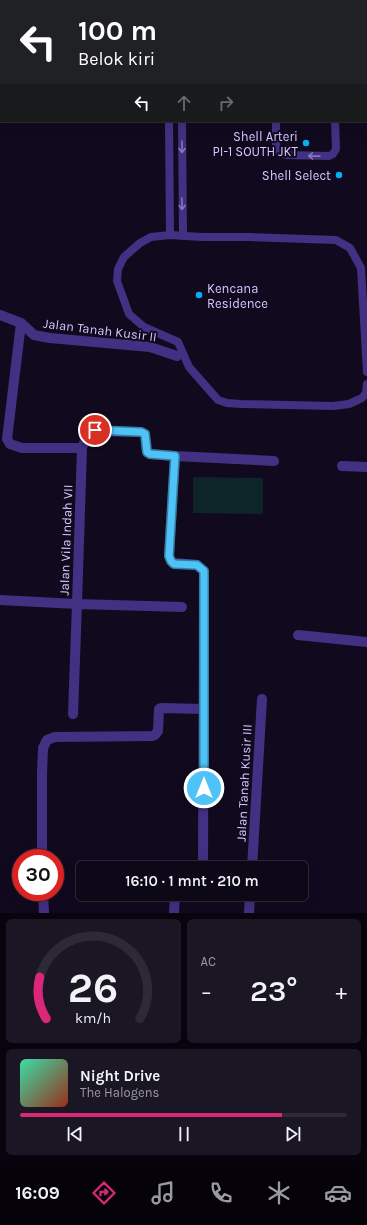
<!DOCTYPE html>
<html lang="id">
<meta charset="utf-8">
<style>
body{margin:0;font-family:Karla,sans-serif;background:#1b1624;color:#f1f3f6;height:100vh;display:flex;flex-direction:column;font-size:15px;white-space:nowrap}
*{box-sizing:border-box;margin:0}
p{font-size:13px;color:#9a9aa1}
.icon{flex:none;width:22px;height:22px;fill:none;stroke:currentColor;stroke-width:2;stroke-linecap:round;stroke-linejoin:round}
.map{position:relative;height:913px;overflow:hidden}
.sheet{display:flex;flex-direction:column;gap:6px;padding:6px;background:#07040d;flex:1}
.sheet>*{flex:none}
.hud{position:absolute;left:0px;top:0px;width:367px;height:122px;box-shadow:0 4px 16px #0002,0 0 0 1px #2d2936;background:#202124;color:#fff;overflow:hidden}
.speed{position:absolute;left:12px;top:849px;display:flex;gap:8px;font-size:20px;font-weight:700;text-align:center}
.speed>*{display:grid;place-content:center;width:52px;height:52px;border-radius:50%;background:#0d0817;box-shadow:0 4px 16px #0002,0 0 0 1px #2d2936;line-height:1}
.speed .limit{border:6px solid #d22;background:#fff;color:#111}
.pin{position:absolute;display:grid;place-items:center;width:34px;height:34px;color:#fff;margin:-17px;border:2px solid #fff;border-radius:50%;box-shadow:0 1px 4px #0007}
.me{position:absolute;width:44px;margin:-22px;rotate:0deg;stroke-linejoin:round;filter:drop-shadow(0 0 3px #0008)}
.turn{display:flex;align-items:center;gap:14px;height:84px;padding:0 12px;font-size:18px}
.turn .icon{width:52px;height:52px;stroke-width:2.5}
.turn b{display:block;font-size:28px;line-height:34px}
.lanes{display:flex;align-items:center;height:38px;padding:0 12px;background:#0003;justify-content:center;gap:20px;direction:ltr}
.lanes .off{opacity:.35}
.big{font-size:30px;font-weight:600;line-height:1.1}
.sheet .widget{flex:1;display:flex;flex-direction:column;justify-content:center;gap:6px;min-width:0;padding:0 14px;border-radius:6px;background:#1b1624}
.sheet .dial{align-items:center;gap:0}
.dial svg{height:104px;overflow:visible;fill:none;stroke:#2d2936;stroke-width:7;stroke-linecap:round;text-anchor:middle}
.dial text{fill:#f1f3f6;stroke:none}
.song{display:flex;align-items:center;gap:12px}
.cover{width:48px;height:48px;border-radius:6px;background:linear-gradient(135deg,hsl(160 70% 55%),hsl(10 70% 35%))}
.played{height:4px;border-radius:2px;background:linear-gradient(90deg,#db2777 80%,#2d2936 80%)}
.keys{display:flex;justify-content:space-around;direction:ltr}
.heat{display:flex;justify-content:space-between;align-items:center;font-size:22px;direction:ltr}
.sheet .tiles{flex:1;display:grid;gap:6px;grid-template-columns:1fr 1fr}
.widget:last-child{grid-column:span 2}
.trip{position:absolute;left:76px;top:861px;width:232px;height:40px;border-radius:6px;background:#0d0817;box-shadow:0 4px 16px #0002,0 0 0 1px #2d2936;font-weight:600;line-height:40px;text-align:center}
.tab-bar{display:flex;height:64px;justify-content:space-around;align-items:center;background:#050309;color:#9a9aa1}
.tab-bar .icon{width:28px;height:28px}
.tab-bar .on{color:#db2777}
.tab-bar b{font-size:18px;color:#f1f3f6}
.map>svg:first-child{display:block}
.green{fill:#0d2529}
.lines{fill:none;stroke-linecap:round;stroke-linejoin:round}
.service{stroke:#423182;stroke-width:8}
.minor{stroke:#423182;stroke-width:10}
.trunk{stroke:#ee49be;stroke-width:11}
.oneway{stroke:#8675ba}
.route-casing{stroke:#337fa1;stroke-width:10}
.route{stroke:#4fc3f7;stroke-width:7}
.poi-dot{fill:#00b1f3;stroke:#110a1f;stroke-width:1.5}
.labels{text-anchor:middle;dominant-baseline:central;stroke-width:4;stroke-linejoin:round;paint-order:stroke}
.poi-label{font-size:13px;fill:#d8c8ff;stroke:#110a1f;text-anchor:end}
.street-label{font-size:13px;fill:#d8c8ff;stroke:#110a1f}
</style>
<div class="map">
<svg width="367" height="913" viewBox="0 0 367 913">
<rect width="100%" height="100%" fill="#110a1f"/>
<path class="green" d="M193,477L263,478V514L193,513Z"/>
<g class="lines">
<path class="service" d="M338,0V1
M300,1V0
M0,61H1
M366,63H367
M0,72H1
M366,75H367
M169,121L170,235
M182,121L183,236
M276,121V149L280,153L286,155L329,156L333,154L336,149L335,121
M367,372L361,268L350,248L336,240L248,237H202L170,235L151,237L140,243L124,257L118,269L117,281L129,314L144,327L178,342L189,367L218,400L227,403L241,404L333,406L349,404L362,398L366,393L367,384"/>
<path class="minor" d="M165,0V1
M0,315L21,323L34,335L50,338L150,347L177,356
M21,323L7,439L10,444L22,448H82L87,435L92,431L141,432L145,434L147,452L150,454L175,456L169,556L171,561L174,563L197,565L204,571L203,868
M175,456L274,461
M342,466L367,467
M0,600L77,604L82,448
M298,635L367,642
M73,714L77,604L182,607
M42,858V774L43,748L47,740L55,737L152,736L155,735L158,731L159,709L161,708L204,709
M252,868L262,699
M43,892L44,913
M174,913L175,894
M249,913L250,894"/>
<path class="trunk" d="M0,52H1
M366,54H367
M0,85H1
M366,86H367"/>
</g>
<defs><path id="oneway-shaft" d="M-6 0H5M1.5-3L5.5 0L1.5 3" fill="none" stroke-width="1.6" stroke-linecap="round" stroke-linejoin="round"/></defs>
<g class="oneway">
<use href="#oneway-shaft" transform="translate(182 147) rotate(90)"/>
<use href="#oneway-shaft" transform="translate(314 156) rotate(-179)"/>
<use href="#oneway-shaft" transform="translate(182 204) rotate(89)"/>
</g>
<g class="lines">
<g class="route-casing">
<path id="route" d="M95,430L141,432L145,434L147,452L150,454L175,456L169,556L171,561L174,564L197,565L204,571V788"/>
</g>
<use href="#route" class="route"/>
</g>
<g class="poi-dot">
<circle cx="306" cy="143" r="4"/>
<circle cx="339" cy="175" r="4"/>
<circle cx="199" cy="295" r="4"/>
</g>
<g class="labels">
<g class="poi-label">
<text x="298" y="136">Shell Arteri<tspan x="298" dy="15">PI-1 SOUTH JKT</tspan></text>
<text x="331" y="175">Shell Select</text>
<text x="207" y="288" text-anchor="start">Kencana<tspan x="207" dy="15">Residence</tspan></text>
</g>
<g class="street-label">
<text transform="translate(100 330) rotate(7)">Jalan Tanah Kusir II</text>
<text transform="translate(66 540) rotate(-88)">Jalan Vila Indah VII</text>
<text transform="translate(244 783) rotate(-87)">Jalan Tanah Kusir III</text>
</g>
</g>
</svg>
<div class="speed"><div class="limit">30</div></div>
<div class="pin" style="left:95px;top:430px;background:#d93025"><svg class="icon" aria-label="arrive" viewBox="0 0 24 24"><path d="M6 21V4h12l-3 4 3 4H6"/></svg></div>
<svg class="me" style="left:204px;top:788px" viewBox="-20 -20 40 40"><circle r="17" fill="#4fc3f7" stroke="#fff" stroke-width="3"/><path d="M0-11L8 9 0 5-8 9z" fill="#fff"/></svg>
<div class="trip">16:10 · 1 mnt · 210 m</div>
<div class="hud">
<div class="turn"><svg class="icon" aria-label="left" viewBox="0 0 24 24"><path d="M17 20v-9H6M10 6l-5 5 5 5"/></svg><div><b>100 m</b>Belok kiri</div></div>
<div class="lanes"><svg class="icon" aria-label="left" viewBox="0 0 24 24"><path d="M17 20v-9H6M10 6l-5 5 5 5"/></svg><svg class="icon off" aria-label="ahead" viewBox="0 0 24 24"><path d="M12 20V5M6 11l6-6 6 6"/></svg><svg class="icon off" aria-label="right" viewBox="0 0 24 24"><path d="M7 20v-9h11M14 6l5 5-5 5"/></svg></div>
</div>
</div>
<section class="sheet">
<div class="tiles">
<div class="widget dial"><svg viewBox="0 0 100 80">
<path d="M14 69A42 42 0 1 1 86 69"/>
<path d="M14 69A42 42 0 0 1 9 37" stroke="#db2777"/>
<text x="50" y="56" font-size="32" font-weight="700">26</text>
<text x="50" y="72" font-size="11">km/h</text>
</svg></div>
<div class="widget"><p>AC</p>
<div class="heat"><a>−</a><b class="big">23°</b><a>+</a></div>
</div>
<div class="widget">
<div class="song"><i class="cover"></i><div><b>Night Drive</b><p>The Halogens</p></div></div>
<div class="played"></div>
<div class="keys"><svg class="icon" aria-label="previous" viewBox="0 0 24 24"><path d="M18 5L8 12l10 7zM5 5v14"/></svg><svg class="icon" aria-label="pause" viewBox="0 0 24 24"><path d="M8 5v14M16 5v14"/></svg><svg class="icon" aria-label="next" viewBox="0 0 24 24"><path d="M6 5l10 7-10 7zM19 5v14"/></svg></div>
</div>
</div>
</section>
<nav class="tab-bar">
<b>16:09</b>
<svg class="icon on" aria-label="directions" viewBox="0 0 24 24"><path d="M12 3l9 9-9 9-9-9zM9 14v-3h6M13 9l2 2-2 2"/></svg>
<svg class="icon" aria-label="music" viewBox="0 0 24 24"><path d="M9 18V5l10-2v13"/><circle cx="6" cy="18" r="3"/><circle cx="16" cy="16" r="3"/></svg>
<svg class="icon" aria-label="phone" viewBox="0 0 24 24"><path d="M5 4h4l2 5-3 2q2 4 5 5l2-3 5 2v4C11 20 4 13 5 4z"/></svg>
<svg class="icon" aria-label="climate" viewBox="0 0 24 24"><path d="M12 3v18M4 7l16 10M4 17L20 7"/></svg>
<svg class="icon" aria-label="car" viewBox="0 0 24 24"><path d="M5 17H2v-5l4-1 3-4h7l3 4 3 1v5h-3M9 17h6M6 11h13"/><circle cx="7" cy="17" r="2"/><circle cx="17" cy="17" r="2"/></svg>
</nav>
